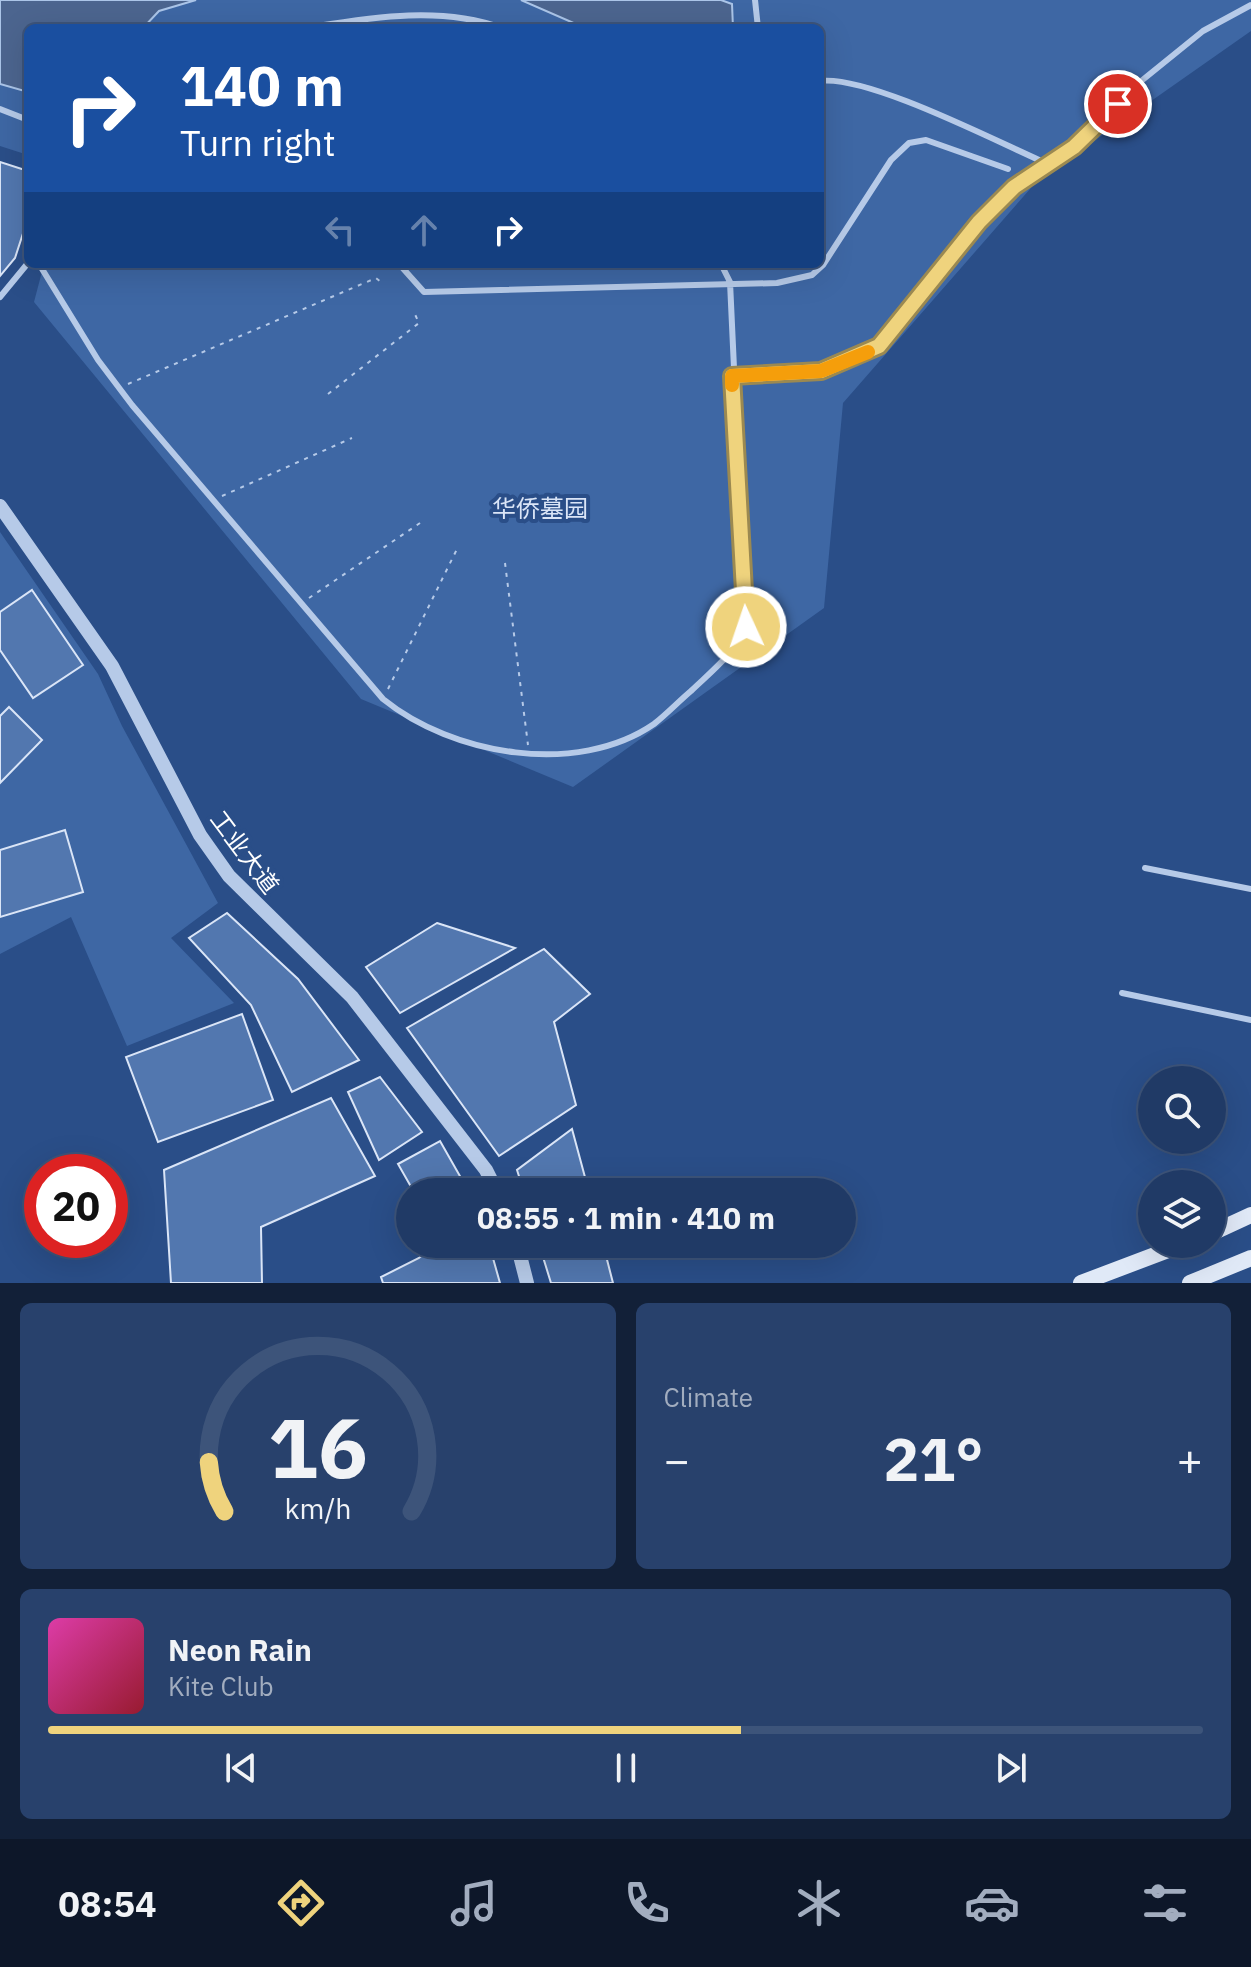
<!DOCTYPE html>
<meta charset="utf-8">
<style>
body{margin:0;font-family:"IBM Plex Sans","Noto Sans SC",sans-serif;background:#28416c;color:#f1f3f6;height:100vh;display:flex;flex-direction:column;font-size:30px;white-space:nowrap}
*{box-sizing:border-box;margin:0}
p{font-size:26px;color:#a2adbf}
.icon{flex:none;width:44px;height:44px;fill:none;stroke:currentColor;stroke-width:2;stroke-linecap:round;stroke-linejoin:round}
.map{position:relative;height:1283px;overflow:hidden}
.side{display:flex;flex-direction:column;gap:20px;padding:20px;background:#122038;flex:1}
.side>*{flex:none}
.top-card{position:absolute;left:24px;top:24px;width:800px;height:244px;border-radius:12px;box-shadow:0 8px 32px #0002,0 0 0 2px #3d547a;background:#1a4fa0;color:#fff;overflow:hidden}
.fabs{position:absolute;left:1138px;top:1066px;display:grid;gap:16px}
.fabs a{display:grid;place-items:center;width:88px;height:88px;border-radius:50%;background:#203a66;box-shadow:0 8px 32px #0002,0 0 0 2px #3d547a;font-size:40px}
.speed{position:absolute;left:24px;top:1154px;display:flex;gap:16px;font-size:40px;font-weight:700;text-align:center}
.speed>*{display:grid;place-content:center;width:104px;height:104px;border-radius:50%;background:#203a66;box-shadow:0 8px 32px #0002,0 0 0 2px #3d547a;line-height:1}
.speed .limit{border:12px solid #d22;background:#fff;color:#111}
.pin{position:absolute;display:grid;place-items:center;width:68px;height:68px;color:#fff;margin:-34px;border:4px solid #fff;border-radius:50%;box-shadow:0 2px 8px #0007}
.me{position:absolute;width:88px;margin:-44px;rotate:357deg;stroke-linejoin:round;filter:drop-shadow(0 0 6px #0008)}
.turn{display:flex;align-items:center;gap:28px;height:168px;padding:0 24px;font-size:36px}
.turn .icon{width:104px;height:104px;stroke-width:2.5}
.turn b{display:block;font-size:56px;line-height:68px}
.lanes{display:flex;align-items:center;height:76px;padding:0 24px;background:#0003;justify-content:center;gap:40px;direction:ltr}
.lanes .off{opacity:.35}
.big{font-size:60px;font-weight:800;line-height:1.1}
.side .card{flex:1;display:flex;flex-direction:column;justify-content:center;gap:12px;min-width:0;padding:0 28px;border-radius:12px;background:#28416c}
.side .dial{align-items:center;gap:0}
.dial svg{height:208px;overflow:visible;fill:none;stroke:#3d547a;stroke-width:7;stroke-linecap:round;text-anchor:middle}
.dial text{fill:#f1f3f6;stroke:none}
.song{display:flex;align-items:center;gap:24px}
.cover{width:96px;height:96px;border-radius:12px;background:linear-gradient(135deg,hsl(320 70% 55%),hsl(350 70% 35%))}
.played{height:8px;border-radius:4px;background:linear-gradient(90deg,#efd37d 60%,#3d547a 60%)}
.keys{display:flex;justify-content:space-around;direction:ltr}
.heat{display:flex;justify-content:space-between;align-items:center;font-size:44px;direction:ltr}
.side .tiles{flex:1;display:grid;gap:20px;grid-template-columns:1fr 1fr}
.card:last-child{grid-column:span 2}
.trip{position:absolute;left:396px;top:1178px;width:460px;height:80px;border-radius:40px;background:#203a66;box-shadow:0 8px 32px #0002,0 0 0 2px #3d547a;font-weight:800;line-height:80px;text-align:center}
.tab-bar{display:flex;height:128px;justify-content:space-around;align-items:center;background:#0d1729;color:#a2adbf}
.tab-bar .icon{width:56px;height:56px}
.tab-bar .on{color:#efd37d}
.tab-bar b{font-size:36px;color:#f1f3f6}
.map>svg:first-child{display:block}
.green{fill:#3e67a4}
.water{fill:#4c658f;stroke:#abc5e8;stroke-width:2}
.building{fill:#5277af;stroke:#dae5f7;stroke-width:2}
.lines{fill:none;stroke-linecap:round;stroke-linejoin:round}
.path{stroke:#b6cae8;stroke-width:2;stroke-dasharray:4 6;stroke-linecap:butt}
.service{stroke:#b6cae8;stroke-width:6}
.tertiary{stroke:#b6cae8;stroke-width:14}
.secondary{stroke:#e0e9f7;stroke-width:16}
.route-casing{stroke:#9b8951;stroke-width:20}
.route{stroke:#efd37d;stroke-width:14}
.slow{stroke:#f59e0b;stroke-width:14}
.labels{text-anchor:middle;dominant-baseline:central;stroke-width:8;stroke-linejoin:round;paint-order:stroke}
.park-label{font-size:24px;fill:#dae5f7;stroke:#2a4e88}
.street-label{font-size:24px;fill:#fff;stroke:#2a4e88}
</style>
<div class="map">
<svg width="1251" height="1283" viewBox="0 0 1251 1283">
<rect width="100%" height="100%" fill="#2a4e88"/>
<path class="green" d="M0,0H1251V31L1037,181L843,403L824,608L573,787L361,699L34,302L44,264H820V28H28V155L0,146Z
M0,532L98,674L122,726L218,903L171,938L234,1003L127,1046L71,917L0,954Z"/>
<path class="water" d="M0,0H196L159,11L143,28H28V92L0,84Z
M521,0H721L732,4L733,28H585Z"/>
<path class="building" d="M0,162L28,171V218L15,258L0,276Z
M32,590L83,665L33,698L0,650V612Z
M9,707L42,740L0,783V716Z
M65,830L83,892L0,917V850Z
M227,913L298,979L359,1060L292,1092L251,1005L189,938Z
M437,923L515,948L400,1013L366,967Z
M544,949L590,994L554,1022L576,1105L499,1156L407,1028Z
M242,1014L273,1100L158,1142L126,1057Z
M380,1077L422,1132L379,1160L348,1092Z
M331,1098L375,1176L261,1227L262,1283H171L164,1170Z
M572,1129L589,1192H524L517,1170Z
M440,1141L469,1192H414L398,1164Z
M436,1244H489L500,1283H383L381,1277L419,1258Z
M539,1244H603L613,1283H551Z"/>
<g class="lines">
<path class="path" d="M128,384L376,278L381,282
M328,394L419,323L413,310
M222,496L352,438
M505,563L528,745
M309,598L420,523
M388,689L458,547"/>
<path class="service" d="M755,0L758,28
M304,28C368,18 439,5 502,28
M820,81C869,75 997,142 1048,164
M0,109L28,120
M39,264L98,360L132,405L383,699C452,755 577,777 654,724C667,714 679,701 691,691C713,670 733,655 746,627L730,282L721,264
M399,264L424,292L777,283L812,275L823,265L891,160L909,143L926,140L1008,169
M0,297L28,263
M732,376L821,371L879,346L979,222L1014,187L1074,147L1140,82L1203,31L1251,5
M1145,868L1251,889
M1122,993L1251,1020"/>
<path class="tertiary" d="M0,506L112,666L200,835L229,876L352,997L486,1170L497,1192
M517,1244L527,1283"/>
<path class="secondary" d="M1212,1233L1251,1215
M1081,1283L1184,1244
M1190,1283L1251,1258"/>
</g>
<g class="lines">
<g class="route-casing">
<path id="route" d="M746,627L732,376L821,371L879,346L979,222L1014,187L1074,147L1118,104"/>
</g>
<use href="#route" class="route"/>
<path class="slow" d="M732,385V376L821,371L868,352"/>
</g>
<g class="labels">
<g class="park-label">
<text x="540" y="508">华侨墓园</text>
</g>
<g class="street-label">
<text transform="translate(245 852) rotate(53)">工业大道</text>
</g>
</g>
</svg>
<div class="fabs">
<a><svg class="icon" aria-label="search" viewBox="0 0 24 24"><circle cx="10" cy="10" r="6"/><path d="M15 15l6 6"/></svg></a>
<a><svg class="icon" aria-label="layers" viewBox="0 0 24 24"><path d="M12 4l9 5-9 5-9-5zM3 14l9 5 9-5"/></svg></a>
</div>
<div class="speed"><div class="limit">20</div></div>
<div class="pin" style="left:1118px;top:104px;background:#d93025"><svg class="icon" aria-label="arrive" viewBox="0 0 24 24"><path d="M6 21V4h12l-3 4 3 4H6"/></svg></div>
<svg class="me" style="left:746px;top:627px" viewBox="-20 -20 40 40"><circle r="17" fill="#efd37d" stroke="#fff" stroke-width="3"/><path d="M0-11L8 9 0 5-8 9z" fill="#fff"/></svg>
<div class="trip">08:55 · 1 min · 410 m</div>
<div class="top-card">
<div class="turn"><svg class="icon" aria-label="right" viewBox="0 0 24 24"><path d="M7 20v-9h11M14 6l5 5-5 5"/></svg><div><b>140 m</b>Turn right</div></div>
<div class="lanes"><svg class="icon off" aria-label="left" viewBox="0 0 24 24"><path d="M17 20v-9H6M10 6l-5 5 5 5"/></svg><svg class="icon off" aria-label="ahead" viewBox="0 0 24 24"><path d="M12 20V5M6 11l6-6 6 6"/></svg><svg class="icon" aria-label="right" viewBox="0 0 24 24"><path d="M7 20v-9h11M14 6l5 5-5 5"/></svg></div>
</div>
</div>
<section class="side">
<div class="tiles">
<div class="card dial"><svg viewBox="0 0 100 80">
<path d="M14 69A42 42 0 1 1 86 69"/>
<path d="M14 69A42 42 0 0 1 8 50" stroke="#efd37d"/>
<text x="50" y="56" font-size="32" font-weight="700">16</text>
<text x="50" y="72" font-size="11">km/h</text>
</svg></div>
<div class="card"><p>Climate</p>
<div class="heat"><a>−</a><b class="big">21°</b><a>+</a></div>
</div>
<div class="card">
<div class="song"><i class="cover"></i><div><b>Neon Rain</b><p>Kite Club</p></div></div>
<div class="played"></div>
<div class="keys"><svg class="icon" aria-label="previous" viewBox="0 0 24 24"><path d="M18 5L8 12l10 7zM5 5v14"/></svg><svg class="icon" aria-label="pause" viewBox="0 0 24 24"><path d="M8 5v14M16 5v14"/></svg><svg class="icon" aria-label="next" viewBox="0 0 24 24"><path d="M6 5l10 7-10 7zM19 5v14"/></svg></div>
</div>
</div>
</section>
<nav class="tab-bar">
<b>08:54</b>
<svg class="icon on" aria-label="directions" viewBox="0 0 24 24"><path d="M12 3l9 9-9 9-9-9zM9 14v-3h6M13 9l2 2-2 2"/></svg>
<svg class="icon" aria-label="music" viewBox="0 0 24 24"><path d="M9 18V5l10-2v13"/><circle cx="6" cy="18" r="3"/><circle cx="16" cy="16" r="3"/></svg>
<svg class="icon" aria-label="phone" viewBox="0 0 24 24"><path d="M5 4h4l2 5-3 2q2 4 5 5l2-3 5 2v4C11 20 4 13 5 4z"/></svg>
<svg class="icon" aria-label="climate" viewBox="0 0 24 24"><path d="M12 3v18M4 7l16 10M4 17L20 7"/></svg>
<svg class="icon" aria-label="car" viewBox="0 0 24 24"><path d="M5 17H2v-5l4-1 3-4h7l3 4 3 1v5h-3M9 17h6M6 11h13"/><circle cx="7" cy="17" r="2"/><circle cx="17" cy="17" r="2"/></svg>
<svg class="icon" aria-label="filters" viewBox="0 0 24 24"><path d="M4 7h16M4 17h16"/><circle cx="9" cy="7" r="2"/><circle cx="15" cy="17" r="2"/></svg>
</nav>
